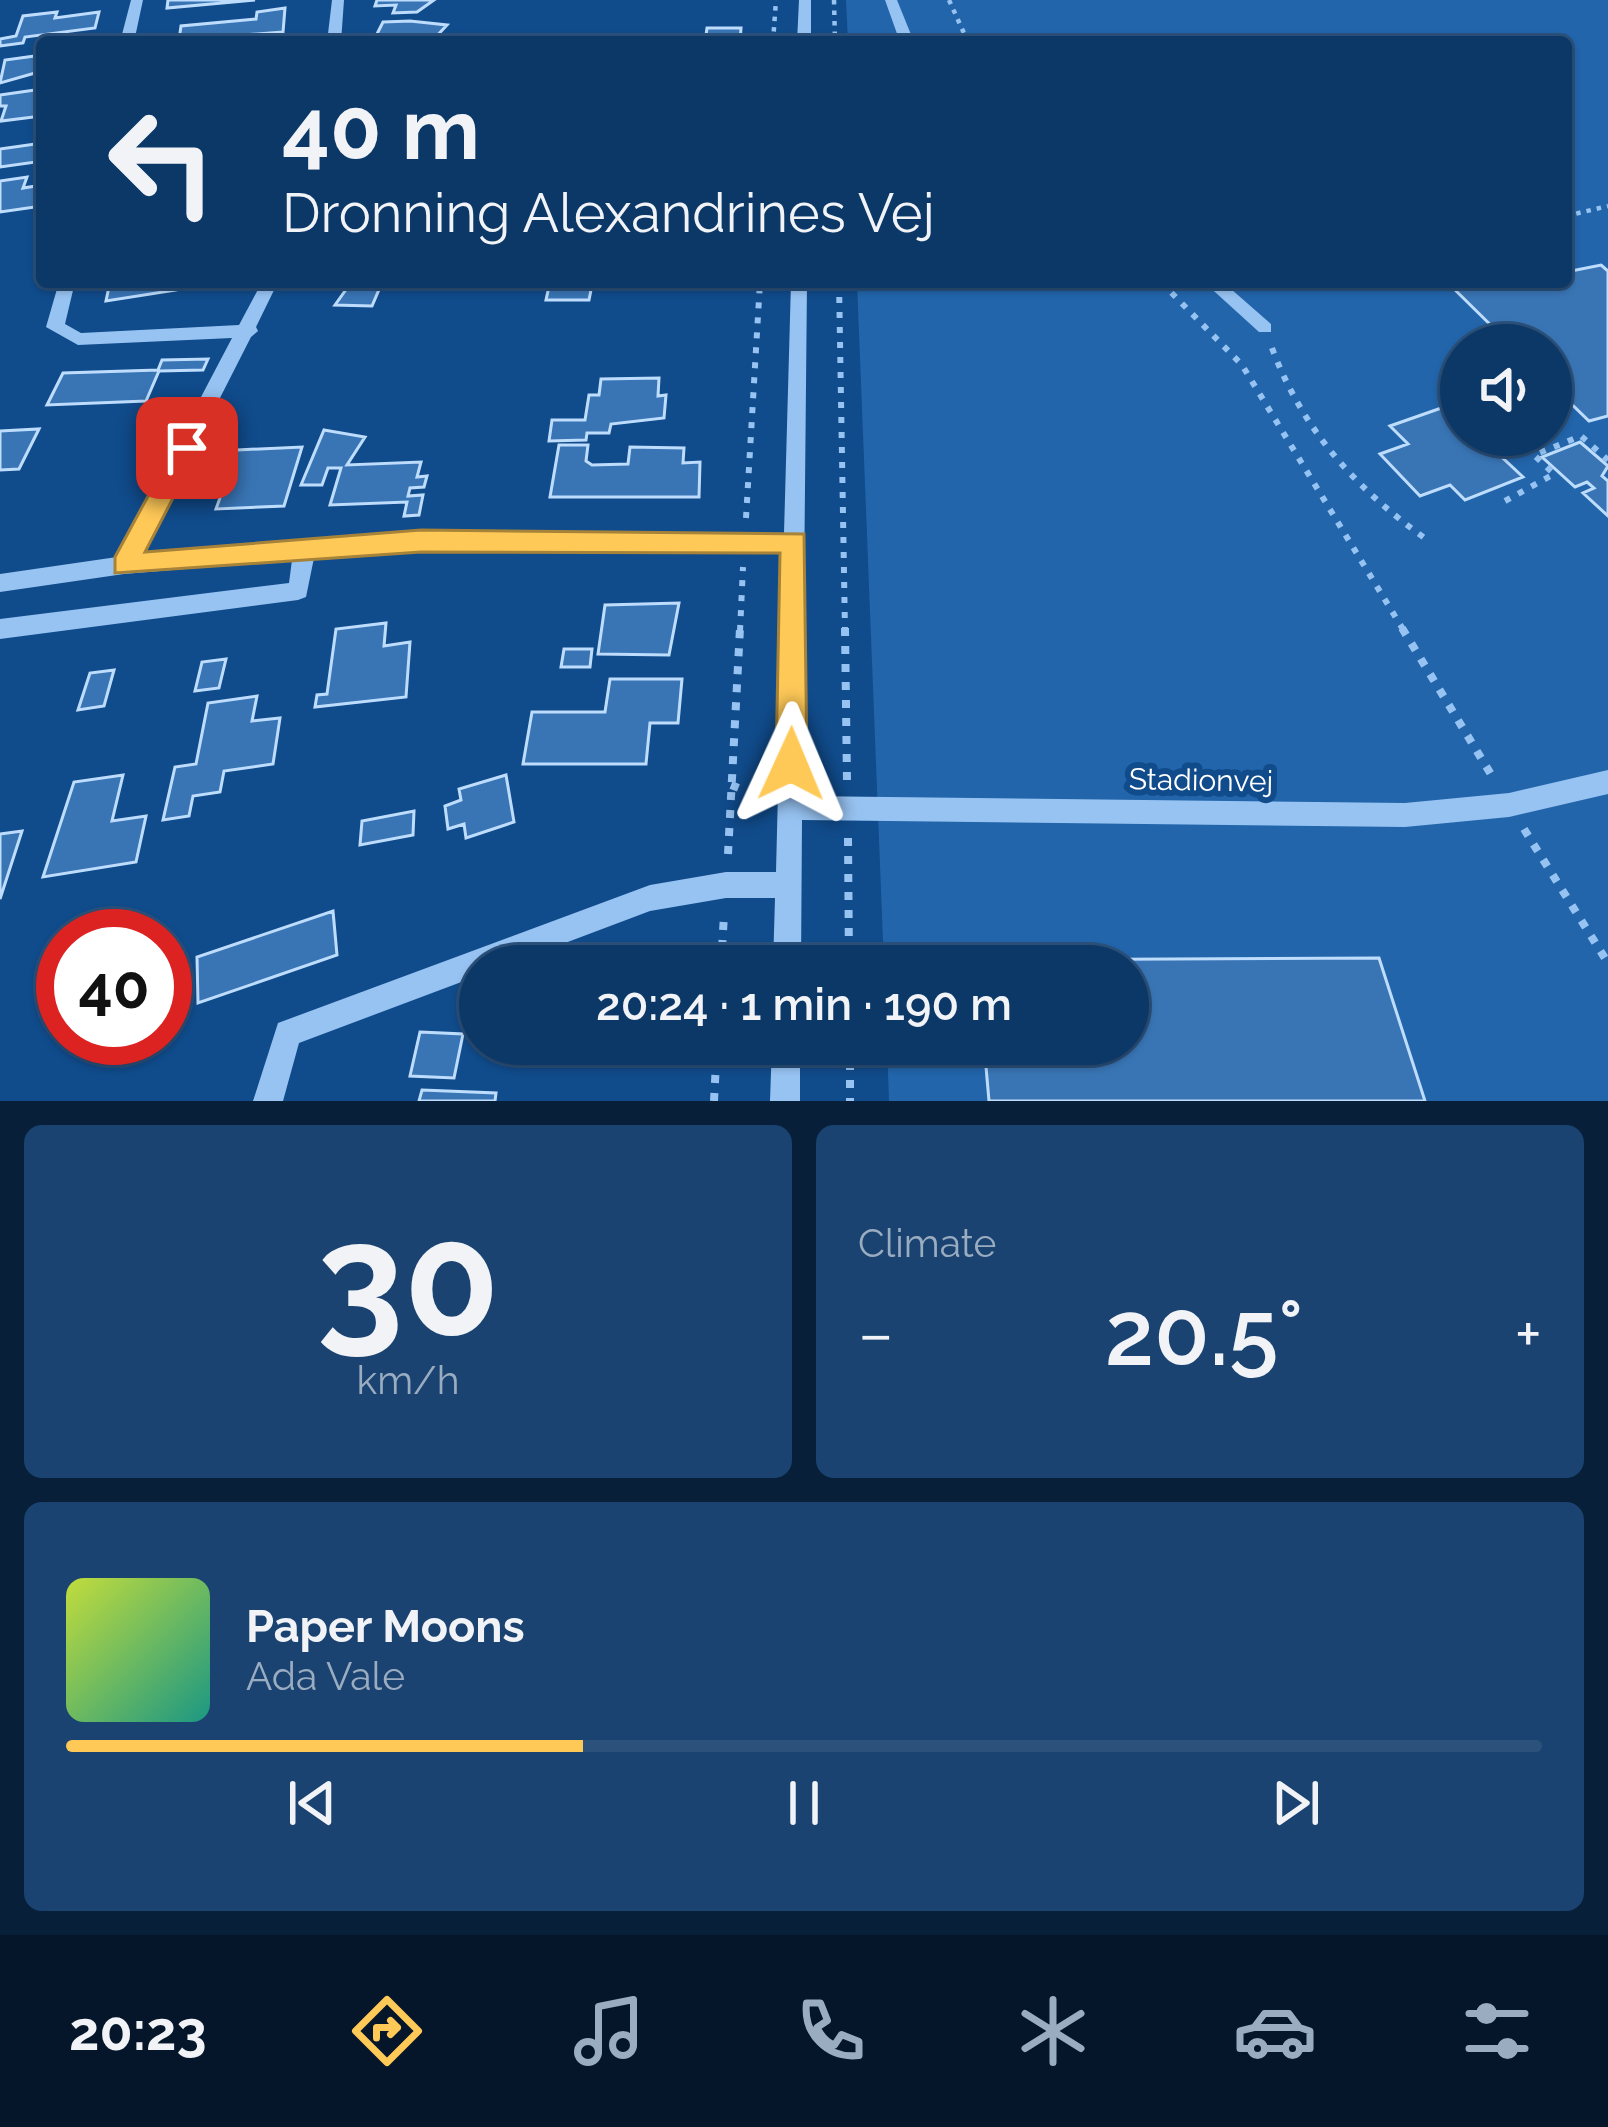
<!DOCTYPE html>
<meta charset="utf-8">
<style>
body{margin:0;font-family:Raleway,sans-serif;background:#1a4371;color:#f1f3f6;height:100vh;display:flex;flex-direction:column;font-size:45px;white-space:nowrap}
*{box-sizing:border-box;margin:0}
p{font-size:39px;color:#9aacc0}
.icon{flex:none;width:66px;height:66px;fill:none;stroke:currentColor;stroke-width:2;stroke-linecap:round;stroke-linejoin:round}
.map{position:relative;height:1101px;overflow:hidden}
.sheet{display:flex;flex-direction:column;gap:24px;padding:24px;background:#071f39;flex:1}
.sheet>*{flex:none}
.top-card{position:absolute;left:36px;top:36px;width:1536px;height:252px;border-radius:12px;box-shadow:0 3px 9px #0004,0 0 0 3px #2c527c;background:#0c3868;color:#f1f3f6;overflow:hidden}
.fabs{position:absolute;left:1440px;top:324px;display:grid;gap:24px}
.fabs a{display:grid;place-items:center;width:132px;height:132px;border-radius:50%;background:#0c3868;box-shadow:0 3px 9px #0004,0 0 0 3px #2c527c;font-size:60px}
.speed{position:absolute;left:36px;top:909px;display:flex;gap:24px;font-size:60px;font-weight:700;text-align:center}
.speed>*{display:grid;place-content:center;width:156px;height:156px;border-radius:50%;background:#0c3868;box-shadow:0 3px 9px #0004,0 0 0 3px #2c527c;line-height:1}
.speed .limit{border:18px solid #d22;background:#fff;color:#111}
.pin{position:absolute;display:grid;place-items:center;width:102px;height:102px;color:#fff;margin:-51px;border-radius:24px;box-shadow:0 6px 18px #0006}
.me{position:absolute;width:132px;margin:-66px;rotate:1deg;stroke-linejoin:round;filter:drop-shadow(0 0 9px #0008)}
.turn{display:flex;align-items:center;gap:42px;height:252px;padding:0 48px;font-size:54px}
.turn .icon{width:156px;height:156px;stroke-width:2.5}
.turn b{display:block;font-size:84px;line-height:102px}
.big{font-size:90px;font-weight:600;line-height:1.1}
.sheet .widget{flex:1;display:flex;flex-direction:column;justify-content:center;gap:18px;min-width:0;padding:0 42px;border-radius:18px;background:#1a4371}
.sheet .dial{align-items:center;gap:0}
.dial b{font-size:156px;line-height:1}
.song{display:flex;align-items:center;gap:36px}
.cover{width:144px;height:144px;border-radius:18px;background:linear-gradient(135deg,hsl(70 70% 55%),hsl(170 70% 35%))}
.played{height:12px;border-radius:6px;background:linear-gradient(90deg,#ffc958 35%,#2c527c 35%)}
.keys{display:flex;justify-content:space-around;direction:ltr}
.heat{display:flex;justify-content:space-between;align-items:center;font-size:66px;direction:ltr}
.sheet .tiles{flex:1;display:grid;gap:24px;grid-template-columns:1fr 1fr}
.widget:last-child{grid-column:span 2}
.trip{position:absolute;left:459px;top:945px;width:690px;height:120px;border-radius:60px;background:#0c3868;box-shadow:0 3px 9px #0004,0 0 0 3px #2c527c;font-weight:600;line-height:120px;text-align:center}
.tab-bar{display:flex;height:192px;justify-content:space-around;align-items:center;background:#05162a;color:#9aacc0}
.tab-bar .icon{width:84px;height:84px}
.tab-bar .selected{color:#ffc958}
.tab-bar b{font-size:54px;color:#f1f3f6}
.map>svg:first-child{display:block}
.green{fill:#2265ab;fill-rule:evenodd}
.building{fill:#3975b5;stroke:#beddfd;stroke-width:3}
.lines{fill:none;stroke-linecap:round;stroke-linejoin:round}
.path-far2{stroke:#97c3f2;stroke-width:4.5;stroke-dasharray:4.5 6;stroke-linecap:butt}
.path-far1{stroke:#97c3f2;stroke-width:6;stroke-dasharray:6 9;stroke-linecap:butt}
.path{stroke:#97c3f2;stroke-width:8;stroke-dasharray:8 10;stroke-linecap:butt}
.minor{fill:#97c3f2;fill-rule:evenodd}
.route{fill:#ffc958;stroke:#a68339;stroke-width:3}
.labels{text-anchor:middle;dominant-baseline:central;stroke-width:12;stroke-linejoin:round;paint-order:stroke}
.street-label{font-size:30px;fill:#fff;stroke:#104b8b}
</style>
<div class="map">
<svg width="1608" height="1101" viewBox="0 0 1608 1101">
<rect width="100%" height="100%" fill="#104b8b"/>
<path class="green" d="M846,0H1608V1101H889L887,1044H1128V966H884L857,282H1566V42H848ZM1461,345H1551V435H1461Z"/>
<path class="building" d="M168,0H255L167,8Z
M377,0H434L417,12L393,13L396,5L375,6Z
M285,8L283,32L179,40L181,26L256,19L257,12Z
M57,12L55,18L99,12L95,28L25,37L23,43L0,46V39L16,36L23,16Z
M383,22L410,21L447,25L433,40L373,42Z
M707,28H741L740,42H705Z
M42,55V71L0,83L5,60Z
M42,89V116L1,121L6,106H0V95Z
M42,143L36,162L0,167V149Z
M27,177L23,188L42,185V206L0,212V181Z
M1601,265L1608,271V416L1589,421L1551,384V345H1511L1450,285L1566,282V272Z
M110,282H177L176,290L106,301Z
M408,282L381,285L372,306L335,305L350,284L318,283Z
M550,282H578L577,288H588L589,282H658L592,285L589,300H546Z
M208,359L203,370L159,371L146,401L47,405L63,373L158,370L162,360Z
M659,378L658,396L666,395L664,418L611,424L609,433H587L586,440L549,441L552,420H585L589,395H599L601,379Z
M1447,406L1461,419V435H1478L1523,477L1465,500L1450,485L1420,496L1380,454L1408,444L1390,426Z
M39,429L19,469L0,470V431Z
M324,430L365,437L347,465L421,462L417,477L427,476L424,487L410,488L408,496L423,495L419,515L404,516L407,502L330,505L341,468H328L322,485H301Z
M1580,442L1608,466L1602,476L1608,481V516L1583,493L1594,488L1587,482L1575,487L1542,457Z
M559,445H588L586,461L592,465L628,464L630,447L684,448L683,463L700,462L699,497H550Z
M302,447L284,506L216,509L237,450Z
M679,603L669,655L598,654L605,605Z
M386,623L384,646L410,642L406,697L315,707L317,695L327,694L336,629Z
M564,649H592L590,667H561Z
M226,659L219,688L195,691L202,662Z
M114,670L104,706L78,710L90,673Z
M610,679H682L678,723H650L646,764H523L532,712H605Z
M257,696L252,721L280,718L273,764L224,771L220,792L193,796L189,816L163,820L175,767L196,764L208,703Z
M123,775L112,821L146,816L136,862L43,877L74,782Z
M506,775L514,822L466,838L464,824L448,829L445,806L461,800L459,789Z
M414,811L413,835L360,845L362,821Z
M22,831L0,899V834Z
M333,911L337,955L198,1003L197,957Z
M1379,958L1425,1101H989L984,1044H1128V966H976L975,960Z
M420,1032L463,1034L454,1078L410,1076Z
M422,1090L496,1093L495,1101H419Z"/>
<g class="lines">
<path class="path-far2" d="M834,0L835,42
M949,0L968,42
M773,42L776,0
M1566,216L1608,206"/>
<path class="path-far1" d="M839,282L845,631
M1161,282L1242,365L1404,631
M1272,348C1302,429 1356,489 1426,539
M1505,501L1554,474L1534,455L1581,436L1608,460
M746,518L760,282
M740,631L743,567"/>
<path class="path" d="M845,628L847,782
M1402,628L1492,776
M731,785L762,797
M1524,829L1608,963
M848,838L849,966
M728,854L740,628
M721,966L724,915
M850,1044V1101
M714,1101L717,1044"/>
<path class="minor" d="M131,0H143L134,42H120Z
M332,0H344L341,42H327Z
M799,0H811V42H797Z
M885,0H897L914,42H900Z
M59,282H75L65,324L81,333L239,325L262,282H278L256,327L258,331L251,337L140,555L421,533H784L791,282H807L802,796L1405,803L1509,793L1608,770V794L1509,817L1405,827L802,820L801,966H773L775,898H726L650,911L504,966H480V975L299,1043L283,1101H253L278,1023L650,885L726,872H776L784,549H421L314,558L306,597L298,600L0,639V619L289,583L292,560L124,574L0,592V574L117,557L232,338L78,345L46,327Z
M1204,282H1223L1271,324V332H1259Z
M772,1044H800V1101H770Z"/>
</g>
<path class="route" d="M187,438L199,448L145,552L421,530L804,534L807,764L803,774L791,778L780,774L776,764L780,553L421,552L115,573V557L178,441Z"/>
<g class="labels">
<g class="street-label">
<text transform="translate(1201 780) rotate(1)">Stadionvej</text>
</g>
</g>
</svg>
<div class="fabs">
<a><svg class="icon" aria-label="sound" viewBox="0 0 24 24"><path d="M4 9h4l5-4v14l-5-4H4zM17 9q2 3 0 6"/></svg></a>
</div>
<div class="speed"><div class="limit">40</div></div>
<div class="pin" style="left:187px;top:448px;background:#d93025"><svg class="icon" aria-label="arrive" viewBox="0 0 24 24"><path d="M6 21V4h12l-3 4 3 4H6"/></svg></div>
<svg class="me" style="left:791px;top:764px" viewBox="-20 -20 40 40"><path d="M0-17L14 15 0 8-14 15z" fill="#ffc958" stroke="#fff" stroke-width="4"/></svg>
<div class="trip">20:24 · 1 min · 190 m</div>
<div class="top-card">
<div class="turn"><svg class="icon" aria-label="left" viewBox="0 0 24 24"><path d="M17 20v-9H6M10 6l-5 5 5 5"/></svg><div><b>40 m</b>Dronning Alexandrines Vej</div></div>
</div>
</div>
<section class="sheet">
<div class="tiles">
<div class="widget dial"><b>30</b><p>km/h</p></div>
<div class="widget"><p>Climate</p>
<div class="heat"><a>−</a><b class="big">20.5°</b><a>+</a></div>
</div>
<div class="widget">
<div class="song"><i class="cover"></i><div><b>Paper Moons</b><p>Ada Vale</p></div></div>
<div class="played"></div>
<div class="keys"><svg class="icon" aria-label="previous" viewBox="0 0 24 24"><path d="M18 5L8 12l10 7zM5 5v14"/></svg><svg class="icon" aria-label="pause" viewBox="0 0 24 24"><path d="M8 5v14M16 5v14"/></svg><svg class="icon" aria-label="next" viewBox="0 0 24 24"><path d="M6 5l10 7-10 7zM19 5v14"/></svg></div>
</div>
</div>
</section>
<nav class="tab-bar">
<b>20:23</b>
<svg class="icon selected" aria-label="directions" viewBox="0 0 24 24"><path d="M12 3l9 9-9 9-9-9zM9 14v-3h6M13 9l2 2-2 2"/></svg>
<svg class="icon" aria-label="music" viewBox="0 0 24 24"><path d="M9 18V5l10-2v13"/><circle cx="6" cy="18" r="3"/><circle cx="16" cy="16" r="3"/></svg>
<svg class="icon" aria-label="phone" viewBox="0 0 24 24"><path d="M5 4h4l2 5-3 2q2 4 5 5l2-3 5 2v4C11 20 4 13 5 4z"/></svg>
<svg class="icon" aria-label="climate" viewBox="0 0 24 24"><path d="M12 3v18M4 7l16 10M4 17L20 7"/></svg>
<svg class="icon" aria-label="car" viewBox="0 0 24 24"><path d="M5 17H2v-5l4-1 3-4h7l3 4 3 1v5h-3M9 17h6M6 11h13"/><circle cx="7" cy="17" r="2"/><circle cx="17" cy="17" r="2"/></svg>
<svg class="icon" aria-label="filters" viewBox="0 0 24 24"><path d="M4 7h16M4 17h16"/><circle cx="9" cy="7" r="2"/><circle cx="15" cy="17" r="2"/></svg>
</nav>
